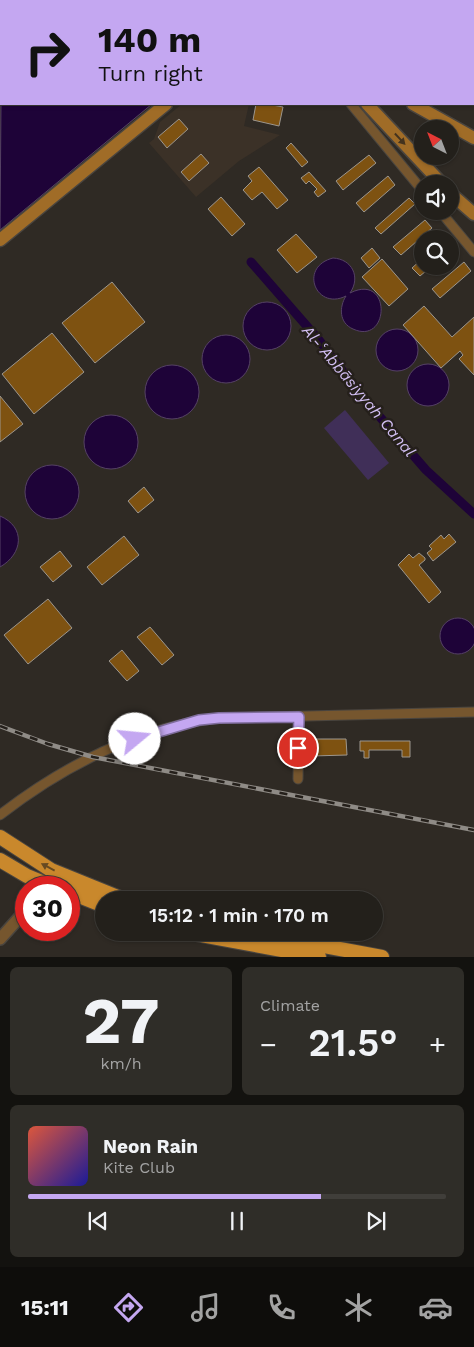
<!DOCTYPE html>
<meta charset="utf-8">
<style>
body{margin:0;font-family:"Work Sans",sans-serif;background:#2f2d28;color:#f1f3f6;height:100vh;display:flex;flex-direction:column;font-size:19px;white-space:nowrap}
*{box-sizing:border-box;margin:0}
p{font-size:16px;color:#a3a3a3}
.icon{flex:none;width:28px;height:28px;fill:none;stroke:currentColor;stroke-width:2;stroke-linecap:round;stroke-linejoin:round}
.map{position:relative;height:957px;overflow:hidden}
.side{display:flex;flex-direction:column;gap:10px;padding:10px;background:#13120f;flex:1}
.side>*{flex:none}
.hud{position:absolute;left:0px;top:0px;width:475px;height:105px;box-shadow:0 1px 4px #0004,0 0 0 1px #403e3a;background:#c4a7f1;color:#111;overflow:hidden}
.needle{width:32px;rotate:318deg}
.tools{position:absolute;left:414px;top:120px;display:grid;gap:10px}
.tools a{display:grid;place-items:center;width:45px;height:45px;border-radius:50%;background:#23201b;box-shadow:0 1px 4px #0004,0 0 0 1px #403e3a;font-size:25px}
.speed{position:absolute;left:15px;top:876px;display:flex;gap:10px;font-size:25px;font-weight:700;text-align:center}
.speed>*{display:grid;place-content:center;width:65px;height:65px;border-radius:50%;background:#23201b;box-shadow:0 1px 4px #0004,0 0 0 1px #403e3a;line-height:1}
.speed .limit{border:8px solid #d22;background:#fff;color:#111}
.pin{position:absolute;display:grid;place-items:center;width:42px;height:42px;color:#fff;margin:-21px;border:2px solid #fff;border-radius:50%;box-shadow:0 1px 5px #0007}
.me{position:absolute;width:55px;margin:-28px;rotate:73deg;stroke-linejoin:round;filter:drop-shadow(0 0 4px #0008)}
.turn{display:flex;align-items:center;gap:18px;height:105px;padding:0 15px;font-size:22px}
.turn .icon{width:65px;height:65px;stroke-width:2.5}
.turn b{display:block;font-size:35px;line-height:42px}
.big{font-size:38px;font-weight:600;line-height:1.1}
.side .card{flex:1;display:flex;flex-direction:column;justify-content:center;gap:8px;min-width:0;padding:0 18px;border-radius:8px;background:#2f2d28}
.side .dial{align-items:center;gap:0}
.dial b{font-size:65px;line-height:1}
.song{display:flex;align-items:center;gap:15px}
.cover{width:60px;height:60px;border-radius:8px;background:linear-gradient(135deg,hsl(10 70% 55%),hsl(240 70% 35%))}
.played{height:5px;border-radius:2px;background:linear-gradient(90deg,#c4a7f1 70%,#403e3a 70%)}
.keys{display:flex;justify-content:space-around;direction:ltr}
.heat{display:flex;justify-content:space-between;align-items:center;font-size:28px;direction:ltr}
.side .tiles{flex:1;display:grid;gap:10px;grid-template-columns:1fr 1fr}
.card:last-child{grid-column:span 2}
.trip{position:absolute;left:95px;top:891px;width:288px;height:50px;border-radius:25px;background:#23201b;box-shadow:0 1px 4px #0004,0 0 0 1px #403e3a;font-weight:600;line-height:50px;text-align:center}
.dock{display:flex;height:80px;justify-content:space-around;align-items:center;background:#0e0d0b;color:#a3a3a3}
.dock .icon{width:35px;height:35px}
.dock .current{color:#c4a7f1}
.dock b{font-size:22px;color:#f1f3f6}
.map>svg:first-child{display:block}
.built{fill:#3b3127}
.green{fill:#402f58}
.water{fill:#1e0338;stroke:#554165}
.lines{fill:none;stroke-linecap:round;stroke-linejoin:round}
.canal{stroke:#1e0338;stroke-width:9}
.building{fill:#7e5211;stroke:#9c968e}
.minor-casing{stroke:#4a453f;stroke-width:11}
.tertiary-casing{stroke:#4a453f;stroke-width:14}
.secondary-casing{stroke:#4a453f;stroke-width:15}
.trunk-casing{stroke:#4a453f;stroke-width:16}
.minor{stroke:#76562e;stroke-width:9}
.tertiary{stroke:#76562e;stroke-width:11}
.secondary{stroke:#a06c27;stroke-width:12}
.trunk{stroke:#c9882c;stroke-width:14}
.rail-casing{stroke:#8f8b86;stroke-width:4.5}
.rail{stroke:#25201b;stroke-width:2.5;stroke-dasharray:8;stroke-linecap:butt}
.oneway{fill:#44331e}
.oneway2{fill:#674a22}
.route-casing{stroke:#7f6d9d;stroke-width:12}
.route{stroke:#c4a7f1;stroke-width:9}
.labels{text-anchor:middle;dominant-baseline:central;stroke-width:5;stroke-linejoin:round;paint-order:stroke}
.water-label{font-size:16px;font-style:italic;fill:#d2bff3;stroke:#25201b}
</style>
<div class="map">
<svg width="474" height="957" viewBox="0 0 474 957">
<rect width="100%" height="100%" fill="#2f2a24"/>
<path class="built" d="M0,0H93L1,1L0,103Z
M182,104H249L244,126L280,135L239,161L196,197L149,143L154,139L160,122Z"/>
<path class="green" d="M345,410L389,463L368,480L324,428Z"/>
<path class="water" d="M93,0H277L92,1Z
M1,102V104H152L0,230Z
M333,258C352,259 361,277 350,293C392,272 390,346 353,329C339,323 339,307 346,296C316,311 298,267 333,258Z
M243 326a24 24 0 1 1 48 0a24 24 0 1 1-48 0Z
M376 350a21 21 0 1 1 42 0a21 21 0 1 1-42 0Z
M202 359a24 24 0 1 1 48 0a24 24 0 1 1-48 0Z
M407 385a21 21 0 1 1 42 0a21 21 0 1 1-42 0Z
M145 392a27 27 0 1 1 54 0a27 27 0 1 1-54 0Z
M84 442a27 27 0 1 1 54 0a27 27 0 1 1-54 0Z
M25 492a27 27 0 1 1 54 0a27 27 0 1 1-54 0Z
M0,516C26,527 23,554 0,567Z
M440 636a18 18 0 1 1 36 0a18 18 0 1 1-36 0Z"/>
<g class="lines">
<path class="canal" d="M251,262L319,340L360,394L426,470L474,514"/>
</g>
<path class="building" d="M0,0L15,1H1V26Z
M256,104H267L283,107L279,126L253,120Z
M179,119L188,129L167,148L158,137Z
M291,143L308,162L302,167L286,148Z
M201,154L209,163L189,181L181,172Z
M369,155L376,163L343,190L336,181Z
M259,167L288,200L277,209L262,192L252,200L243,190L252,181L248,176Z
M309,172L326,191L318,197L314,192L317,189L309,181L306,184L301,178Z
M388,176L395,185L364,212L356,203Z
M221,197L245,224L232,236L208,209Z
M409,198L415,204L381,234L375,228Z
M425,220L432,228L401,255L393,247Z
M296,234L317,257L297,273L277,250Z
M372,248L380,258L369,268L361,258Z
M382,259L408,289L389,306L362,277Z
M422,259V266H432L420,276L412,268Z
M464,262L471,271L440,298L432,289Z
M112,282L145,322L95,363L62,323Z
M424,306L452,337L474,317V375L459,359L463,355L460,351L441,368L403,325Z
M52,333L84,372L34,414L2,374Z
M0,396L23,424L0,442Z
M144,487L154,500L138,513L128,501Z
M449,534L456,542L433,561L427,553L432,549L429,546L441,535L444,539Z
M124,536L139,555L102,585L87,567Z
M60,551L72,566L53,582L40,567Z
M419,553L425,558V560L419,565L441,592L429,603L398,565L409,554L413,558Z
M48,599L72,628L28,664L4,635Z
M150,627L174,655L162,665L137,637Z
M122,650L139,671L127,681L109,661Z
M306,739H346L347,755L312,756V754L308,755Z
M360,741H410V757H402V750H369V758H364V751H360Z"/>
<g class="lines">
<g class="minor-casing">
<path id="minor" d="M77,1L79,0
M0,66L1,65
M351,104L422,190
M440,211L474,252
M298,779L299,717
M0,815C63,766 139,727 219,718L474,712"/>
</g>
<g class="tertiary-casing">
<path id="tertiary" d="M0,939L26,910"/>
</g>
<g class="secondary-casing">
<path id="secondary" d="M216,0L217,1
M230,0L231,1
M342,1L343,0
M361,1L363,0
M367,104L442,184
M413,104L474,138
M450,193L474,214
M0,240L166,104"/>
</g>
<g class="trunk-casing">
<path id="trunk" d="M0,837L51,870L125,900
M0,860L27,876L56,888
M69,892L104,906
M185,932L319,957
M250,932L382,957"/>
</g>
<use href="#minor" class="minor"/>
<use href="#tertiary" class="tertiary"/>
<use href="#secondary" class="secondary"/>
<use href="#trunk" class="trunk"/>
<g class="rail-casing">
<path id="rail" d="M0,726L48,744L93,757L474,830"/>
</g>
<use href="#rail" class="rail"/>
</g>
<defs><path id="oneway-solid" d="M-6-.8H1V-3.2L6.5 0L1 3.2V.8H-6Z" transform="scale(1.25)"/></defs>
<use class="oneway" href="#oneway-solid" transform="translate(400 139) rotate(47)"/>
<use class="oneway2" href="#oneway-solid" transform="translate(48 867) rotate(-152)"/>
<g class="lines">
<g class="route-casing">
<path id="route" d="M135,739L199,720L219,718L299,717L298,748"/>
</g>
<use href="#route" class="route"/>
</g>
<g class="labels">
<g class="water-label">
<text transform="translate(359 391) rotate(50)">Al-ʿAbbāsiyyah Canal</text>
</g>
</g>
</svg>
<div class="tools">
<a><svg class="needle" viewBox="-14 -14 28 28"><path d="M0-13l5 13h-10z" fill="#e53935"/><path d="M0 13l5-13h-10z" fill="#a3a3a3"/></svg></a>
<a><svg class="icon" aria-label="sound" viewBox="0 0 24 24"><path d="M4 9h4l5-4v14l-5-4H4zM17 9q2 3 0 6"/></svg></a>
<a><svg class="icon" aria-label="search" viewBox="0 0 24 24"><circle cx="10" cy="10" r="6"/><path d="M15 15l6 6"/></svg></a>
</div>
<div class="speed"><div class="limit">30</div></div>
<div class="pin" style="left:298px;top:748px;background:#d93025"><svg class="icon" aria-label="arrive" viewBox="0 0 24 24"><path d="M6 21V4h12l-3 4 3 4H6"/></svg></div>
<svg class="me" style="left:135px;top:739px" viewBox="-20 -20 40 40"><circle r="19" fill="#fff"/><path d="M0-13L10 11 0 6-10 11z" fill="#c4a7f1"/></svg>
<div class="trip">15:12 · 1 min · 170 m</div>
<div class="hud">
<div class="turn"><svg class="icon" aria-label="right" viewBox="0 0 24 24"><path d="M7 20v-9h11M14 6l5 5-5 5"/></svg><div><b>140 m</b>Turn right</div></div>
</div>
</div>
<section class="side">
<div class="tiles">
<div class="card dial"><b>27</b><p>km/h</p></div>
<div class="card"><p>Climate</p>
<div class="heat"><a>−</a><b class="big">21.5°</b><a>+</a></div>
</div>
<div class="card">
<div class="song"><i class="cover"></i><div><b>Neon Rain</b><p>Kite Club</p></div></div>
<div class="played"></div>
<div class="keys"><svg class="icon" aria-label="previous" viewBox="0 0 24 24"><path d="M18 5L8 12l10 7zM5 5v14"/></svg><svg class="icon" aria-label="pause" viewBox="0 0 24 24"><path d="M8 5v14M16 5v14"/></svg><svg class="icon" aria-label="next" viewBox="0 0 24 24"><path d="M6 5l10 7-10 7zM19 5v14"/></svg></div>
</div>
</div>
</section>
<nav class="dock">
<b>15:11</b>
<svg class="icon current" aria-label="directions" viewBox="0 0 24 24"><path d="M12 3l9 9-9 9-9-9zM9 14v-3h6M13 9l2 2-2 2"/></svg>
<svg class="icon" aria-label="music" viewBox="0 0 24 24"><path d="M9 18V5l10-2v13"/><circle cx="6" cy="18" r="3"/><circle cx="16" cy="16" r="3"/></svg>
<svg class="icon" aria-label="phone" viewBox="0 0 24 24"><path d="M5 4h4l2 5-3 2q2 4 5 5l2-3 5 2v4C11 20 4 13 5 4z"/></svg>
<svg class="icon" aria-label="climate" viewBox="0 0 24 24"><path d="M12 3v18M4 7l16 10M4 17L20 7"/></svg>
<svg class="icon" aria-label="car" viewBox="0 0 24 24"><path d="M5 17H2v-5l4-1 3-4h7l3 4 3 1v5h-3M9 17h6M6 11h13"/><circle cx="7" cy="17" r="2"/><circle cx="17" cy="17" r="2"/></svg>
</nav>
